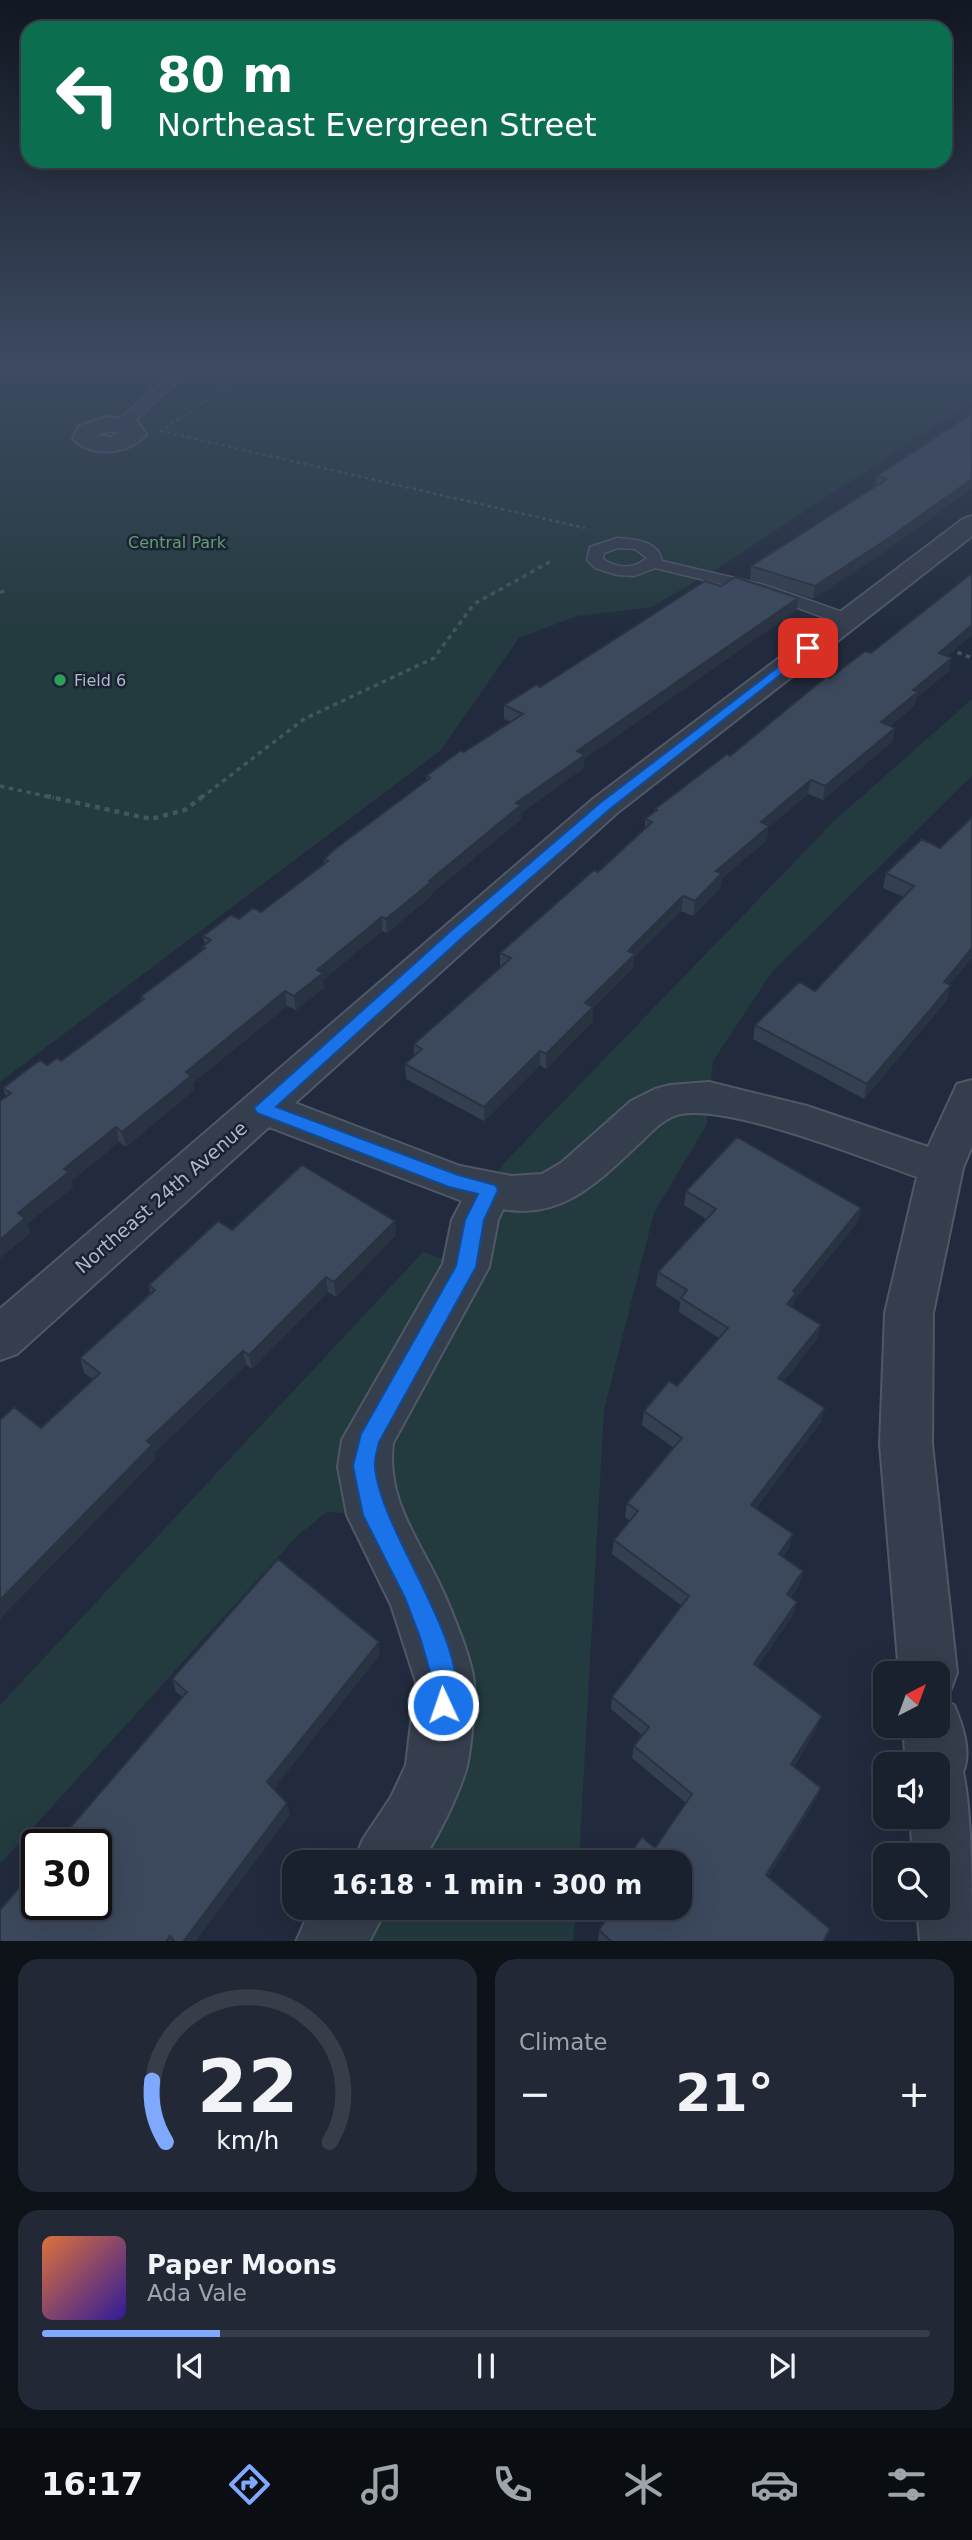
<!DOCTYPE html>
<meta charset="utf-8">
<style>
body{margin:0;font-family:"DejaVu Sans",sans-serif;background:#222836;color:#f1f3f6;height:100vh;display:flex;flex-direction:column;font-size:26px;white-space:nowrap}
*{box-sizing:border-box;margin:0}
p{font-size:23px;color:#9fa3aa}
.icon{flex:none;width:38px;height:38px;fill:none;stroke:currentColor;stroke-width:2;stroke-linecap:round;stroke-linejoin:round}
.map{position:relative;height:1941px;overflow:hidden}
.details{display:flex;flex-direction:column;gap:18px;padding:18px;background:#0e1219;flex:1}
.details>*{flex:none}
.banner{position:absolute;left:21px;top:21px;width:931px;height:147px;border-radius:21px;box-shadow:0 7px 28px #0002,0 0 0 2px #373e4a;background:#0b6e4f;color:#fff;overflow:hidden}
.needle{width:46px;rotate:41deg}
.tools{position:absolute;left:873px;top:1661px;display:grid;gap:14px}
.tools a{display:grid;place-items:center;width:77px;height:77px;border-radius:14px;background:#19202e;box-shadow:0 7px 28px #0002,0 0 0 2px #373e4a;font-size:35px}
.speed{position:absolute;left:21px;top:1829px;display:flex;gap:14px;font-size:35px;font-weight:700;text-align:center}
.speed>*{display:grid;place-content:center;width:91px;height:91px;border-radius:50%;background:#19202e;box-shadow:0 7px 28px #0002,0 0 0 2px #373e4a;line-height:1}
.speed .limit{border:4px solid #111;border-radius:10px;background:#fff;color:#111}
.pin{position:absolute;display:grid;place-items:center;width:60px;height:60px;color:#fff;margin:-30px;border-radius:14px;box-shadow:0 4px 10px #0006}
.me{position:absolute;width:77px;margin:-38px;rotate:357deg;stroke-linejoin:round;filter:drop-shadow(0 0 5px #0008)}
.turn{display:flex;align-items:center;gap:24px;height:147px;padding:0 21px;font-size:32px}
.turn .icon{width:91px;height:91px;stroke-width:2.5}
.turn b{display:block;font-size:49px;line-height:60px}
.big{font-size:52px;font-weight:800;line-height:1.1}
.details .widget{flex:1;display:flex;flex-direction:column;justify-content:center;gap:10px;min-width:0;padding:0 24px;border-radius:21px;background:#222836}
.details .dial{align-items:center;gap:0}
.dial svg{height:182px;overflow:visible;fill:none;stroke:#373e4a;stroke-width:7;stroke-linecap:round;text-anchor:middle}
.dial text{fill:#f1f3f6;stroke:none}
.song{display:flex;align-items:center;gap:21px}
.cover{width:84px;height:84px;border-radius:10px;background:linear-gradient(135deg,hsl(20 70% 55%),hsl(250 70% 35%))}
.played{height:7px;border-radius:4px;background:linear-gradient(90deg,#7fa9ff 20%,#373e4a 20%)}
.keys{display:flex;justify-content:space-around;direction:ltr}
.heat{display:flex;justify-content:space-between;align-items:center;font-size:38px;direction:ltr}
.details .tiles{flex:1;display:grid;gap:18px;grid-template-columns:1fr 1fr}
.widget:last-child{grid-column:span 2}
.trip{position:absolute;left:282px;top:1850px;width:410px;height:70px;border-radius:21px;background:#19202e;box-shadow:0 7px 28px #0002,0 0 0 2px #373e4a;font-weight:800;line-height:70px;text-align:center}
.menu{display:flex;height:112px;justify-content:space-around;align-items:center;background:#0a0d12;color:#9fa3aa}
.menu .icon{width:49px;height:49px}
.menu .selected{color:#7fa9ff}
.menu b{font-size:32px;color:#f1f3f6}
.map>svg:first-child{display:block}
.green{fill:#233a3e}
.lines{fill:none;stroke-linecap:round;stroke-linejoin:round}
.service-casing{stroke:#505868;stroke-width:3}
.minor-casing{stroke:#505868;stroke-width:4}
.path-far2{stroke:#41575b;stroke-width:2.5;stroke-dasharray:3.5 3.5;stroke-linecap:butt}
.path-far1{stroke:#41575b;stroke-width:3.5;stroke-dasharray:4.5 4.5;stroke-linecap:butt}
.path{stroke:#41575b;stroke-width:4.5;stroke-dasharray:5 5;stroke-linecap:butt}
.service{fill:#353e4d;fill-rule:evenodd}
.minor{fill:#353e4d;fill-rule:evenodd}
.wall{fill:#343f50}
.shaded-wall{fill:#2a3341}
.building{fill:#3c495d;stroke:#2a3341;stroke-width:2}
.route{fill:#1a73e8;stroke:#114b97;stroke-width:2}
.leisure-dot{fill:#2e9e5b;stroke:#1a2332;stroke-width:2.5}
.labels{text-anchor:middle;dominant-baseline:central;stroke-width:5;stroke-linejoin:round;paint-order:stroke}
.far-park-label{font-size:16px;fill:#659c75;stroke:#1a2332}
.far-poi-label{font-size:16px;fill:#b0b8c9;stroke:#1a2332;text-anchor:start}
.street-label{font-size:19px;fill:#b0b8c9;stroke:#1a2332}
</style>
<div class="map">
<svg width="972" height="1942" viewBox="0 0 972 1942">
<rect width="100%" height="100%" fill="#212b3d"/>
<path class="green" d="M0,367H972V401L728,562L652,607L577,616L519,638L441,750L0,1082Z
M972,699V776L772,972L713,1061L707,1124L654,1213L604,1410L579,1862H387L441,1727L374,1515L327,1512L297,1536L0,1864V1705L423,1252L466,1266L489,1190L503,1164L834,821Z
M354,1908H576L573,1941L330,1942Z"/>
<g class="lines">
<g class="service-casing">
<path id="service" d="M180,367H194L127,427H117V421Z
M617,538C635,539 659,541 662,561L765,585L851,615L853,619L851,623H839L754,592L655,568L634,576L617,575L595,568L587,560L590,547ZM618,548L635,549L647,558C633,570 617,568 603,559L604,553Z"/>
</g>
<g class="minor-casing">
<path id="minor" d="M107,417L137,421L146,434C132,454 88,459 73,438L79,426ZM109,431L121,432L111,437L97,435Z
M972,516V536L617,813L295,1103L460,1166L511,1176L542,1174L561,1163L631,1101L655,1089L670,1085L709,1082L807,1106L928,1147L957,1084L972,1080V1146L963,1168L933,1313L932,1444L957,1673L949,1694L938,1698V1673H899L880,1444L885,1313L917,1177C866,1159 725,1102 677,1115C664,1119 653,1130 643,1140C603,1177 564,1221 503,1209L498,1220L489,1267L393,1443C387,1492 410,1527 432,1569C444,1591 474,1661 474,1684C475,1704 471,1752 466,1770C456,1801 439,1834 422,1862H354L363,1839L391,1797L406,1765L416,1682L391,1605L347,1515L338,1467L342,1440L443,1264L452,1220L462,1201L269,1127L17,1354L0,1360V1309L593,799L963,519Z
M938,1698L954,1705C962,1724 972,1751 963,1772C972,1811 972,1896 972,1942H920L917,1908H938V1855H913L910,1816H938V1764H906L903,1726H938Z
M314,1908H387L369,1942H296L306,1919Z"/>
</g>
<path class="path-far2" d="M244,367L239,377L161,431L585,528"/>
<path class="path-far1" d="M0,592L6,591
M949,649L972,658
M0,786L54,798
M201,798L304,719L434,658L474,604L553,560"/>
<path class="path" d="M46,796L151,819L185,810L203,796"/>
<use href="#service" class="service"/>
<use href="#minor" class="minor"/>
</g>
<path class="wall" d="M972,413L887,550L813,599L750,579L751,566L875,486L877,476Z
M721,586L798,598L797,610L584,759V768L521,813V819L431,894V896L387,933L382,931L323,980L324,988L296,1010L287,1006L193,1083L194,1090L126,1147L119,1142L71,1181L73,1187L27,1224L30,1233L0,1258L6,1097L3,1088L47,1065L61,1061L141,1001L140,997L202,950V947L205,945L203,936L239,919L261,912L324,864V859L426,781V776L511,722L504,719V705L540,687Z
M871,653L947,656L949,671L916,698L915,705L890,726L893,741L823,800L808,794L768,828L767,840L722,878L720,888L693,916L681,911L634,957L633,968L593,1008V1021L546,1069L540,1065L484,1121L406,1079L405,1064L414,1056V1044L500,967V953L598,872L645,829V819L654,812L655,809L730,756L830,678Z
M972,817V958L949,984L951,985L947,1000L864,1099L753,1039L755,1025L815,991L904,897L883,888L886,873L940,848Z
M686,1191L861,1208L858,1222L795,1299L792,1308L817,1339L784,1381L821,1422L756,1508L789,1548L783,1557L803,1571L799,1585L791,1597L797,1602L793,1615L757,1667L817,1728L794,1766L821,1788L816,1799L768,1877L824,1942H599L598,1940L599,1930L686,1803L632,1758L634,1746L642,1735L611,1709L612,1697L682,1606L612,1554L614,1540L630,1521L625,1517L627,1503L674,1448L642,1425L644,1411L677,1386L719,1338L679,1312L680,1302L656,1286L658,1272L706,1219L684,1205Z
M395,1221L396,1235L336,1297L328,1292L252,1369L246,1365L154,1453L156,1459L41,1428L93,1379L84,1373L80,1358L150,1293L149,1285L232,1230Z
M380,1654L273,1789L290,1814L195,1942H0L183,1697L176,1692L172,1679Z"/>
<path class="shaded-wall" d="M972,479V489L887,550L813,599L815,586Z
M798,598L797,610L584,759V768L521,813V819L431,894V896L387,933L386,919L516,803L577,751Z
M972,625V635L936,666L939,653Z
M952,658L949,671L916,698L915,705L878,735L881,722L913,690Z
M895,728L893,741L823,800L825,786Z
M811,780L808,794L768,828L767,840L722,878L720,888L693,916L695,901L716,871L761,822Z
M683,896L681,911L634,957L633,968L593,1008V1021L546,1069V1054L585,1003L628,951Z
M382,917V931L323,980L324,988L296,1010L294,996L317,970Z
M972,948V958L940,996L944,982Z
M951,985L947,1000L864,1099L867,1084Z
M285,991L287,1006L193,1083L194,1090L126,1147L122,1132L186,1072Z
M540,1051V1065L484,1121V1107Z
M116,1127L119,1142L71,1181L73,1187L27,1224L30,1233L0,1258V1240L18,1213L64,1169Z
M861,1208L858,1222L795,1299L793,1307L783,1318L787,1304L793,1291Z
M395,1221L396,1235L336,1297L334,1282Z
M326,1277L328,1292L252,1369L249,1355Z
M821,1325L817,1339L775,1392L778,1378Z
M243,1351L246,1365L154,1453L156,1459L0,1619V1600L147,1441Z
M825,1408L821,1422L748,1518L751,1505Z
M793,1534L789,1548L776,1567L779,1554Z
M803,1571L799,1585L784,1607L787,1594Z
M797,1602L793,1615L750,1677L754,1664Z
M379,1642L380,1654L270,1794L267,1782Z
M822,1716L817,1728L787,1776L791,1764Z
M821,1788L816,1799L762,1886L766,1875Z
M287,1803L290,1814L195,1942H183Z"/>
<path class="building" d="M972,413V479L889,538L815,586L751,566L887,479L877,476Z
M972,573V625L939,653L952,658L913,690L918,692L881,722L895,728L825,786L811,780L761,822L769,826L716,871L722,873L695,901L683,896L628,951L635,954L585,1003L593,1007L546,1054L540,1051L484,1107L405,1064L422,1049L414,1044L511,958L500,953L594,870L598,872L652,822L645,819L657,810L655,809L727,754L730,756L826,677L830,678L865,651L871,653Z
M735,577L798,598L577,751L585,755L516,803L521,805L429,881L431,882L386,919L382,917L317,970L323,973L294,996L285,991L186,1072L191,1076L122,1132L116,1127L64,1169L69,1172L18,1213L25,1218L0,1240V1101L11,1093L3,1088L40,1060L47,1065L57,1058L61,1061L144,999L140,997L205,948L202,947L211,940L203,936L231,915L239,919L253,908L261,912L328,861L324,859L335,849L430,778L426,776L460,751L464,752L523,714L504,705L536,685L540,687L705,581L721,586Z
M972,817V948L944,982L951,985L867,1084L755,1025L799,982L815,991L914,886L886,873L922,839L940,848Z
M737,1137L861,1208L793,1291L796,1293L787,1304L821,1325L778,1378L825,1408L751,1505L793,1534L779,1554L803,1571L787,1594L797,1602L754,1664L822,1716L791,1764L821,1788L766,1875L830,1929L823,1942H612L599,1930L614,1908H679V1862H625L642,1837L655,1848L692,1794L634,1746L649,1727L612,1697L689,1596L614,1540L638,1511L627,1503L682,1438L644,1411L669,1381L677,1386L728,1328L681,1298L687,1290L658,1272L716,1209L686,1191Z
M302,1165L395,1221L334,1282L326,1277L249,1355L243,1351L147,1441L152,1445L0,1600V1420L14,1407L41,1428L100,1373L80,1358L155,1290L149,1285L218,1221L232,1230Z
M278,1559L379,1642L267,1782L287,1803L183,1942H175L170,1936L166,1942H0V1910L37,1867V1904H96V1844H56L187,1692L172,1679Z"/>
<linearGradient id="sky" x2="0" y2="1"><stop stop-color="#121822"/><stop offset="0.57" stop-color="#3d4a62"/><stop offset="1" stop-color="#3d4a62" stop-opacity="0"/></linearGradient>
<rect width="972" height="639" fill="url(#sky)"/>
<path class="route" d="M808,644L812,645V650L610,809L464,936L276,1107L458,1175L495,1185L498,1190L484,1220L476,1267L379,1442C377,1450 374,1460 375,1468C382,1537 478,1651 452,1713L443,1717L434,1713L431,1705L433,1682L420,1637L405,1598L363,1515L353,1466L361,1434L456,1266L465,1220L478,1194L449,1187L257,1113L254,1108L453,929L600,803Z"/>
<circle class="leisure-dot" cx="60" cy="680" r="7"/>
<g class="labels">
<g class="far-park-label">
<text x="177" y="542">Central Park</text>
</g>
<g class="far-poi-label">
<text x="74" y="680">Field 6</text>
</g>
<g class="street-label">
<text transform="translate(161 1197) rotate(-41)">Northeast 24th Avenue</text>
</g>
</g>
</svg>
<div class="tools">
<a><svg class="needle" viewBox="-14 -14 28 28"><path d="M0-13l5 13h-10z" fill="#e53935"/><path d="M0 13l5-13h-10z" fill="#9fa3aa"/></svg></a>
<a><svg class="icon" aria-label="sound" viewBox="0 0 24 24"><path d="M4 9h4l5-4v14l-5-4H4zM17 9q2 3 0 6"/></svg></a>
<a><svg class="icon" aria-label="search" viewBox="0 0 24 24"><circle cx="10" cy="10" r="6"/><path d="M15 15l6 6"/></svg></a>
</div>
<div class="speed"><div class="limit">30</div></div>
<div class="pin" style="left:808px;top:648px;background:#d93025"><svg class="icon" aria-label="arrive" viewBox="0 0 24 24"><path d="M6 21V4h12l-3 4 3 4H6"/></svg></div>
<svg class="me" style="left:443px;top:1705px" viewBox="-20 -20 40 40"><circle r="17" fill="#1a73e8" stroke="#fff" stroke-width="3"/><path d="M0-11L8 9 0 5-8 9z" fill="#fff"/></svg>
<div class="trip">16:18 · 1 min · 300 m</div>
<div class="banner">
<div class="turn"><svg class="icon" aria-label="left" viewBox="0 0 24 24"><path d="M17 20v-9H6M10 6l-5 5 5 5"/></svg><div><b>80 m</b>Northeast Evergreen Street</div></div>
</div>
</div>
<section class="details">
<div class="tiles">
<div class="widget dial"><svg viewBox="0 0 100 80">
<path d="M14 69A42 42 0 1 1 86 69"/>
<path d="M14 69A42 42 0 0 1 8 42" stroke="#7fa9ff"/>
<text x="50" y="56" font-size="32" font-weight="700">22</text>
<text x="50" y="72" font-size="11">km/h</text>
</svg></div>
<div class="widget"><p>Climate</p>
<div class="heat"><a>−</a><b class="big">21°</b><a>+</a></div>
</div>
<div class="widget">
<div class="song"><i class="cover"></i><div><b>Paper Moons</b><p>Ada Vale</p></div></div>
<div class="played"></div>
<div class="keys"><svg class="icon" aria-label="previous" viewBox="0 0 24 24"><path d="M18 5L8 12l10 7zM5 5v14"/></svg><svg class="icon" aria-label="pause" viewBox="0 0 24 24"><path d="M8 5v14M16 5v14"/></svg><svg class="icon" aria-label="next" viewBox="0 0 24 24"><path d="M6 5l10 7-10 7zM19 5v14"/></svg></div>
</div>
</div>
</section>
<nav class="menu">
<b>16:17</b>
<svg class="icon selected" aria-label="directions" viewBox="0 0 24 24"><path d="M12 3l9 9-9 9-9-9zM9 14v-3h6M13 9l2 2-2 2"/></svg>
<svg class="icon" aria-label="music" viewBox="0 0 24 24"><path d="M9 18V5l10-2v13"/><circle cx="6" cy="18" r="3"/><circle cx="16" cy="16" r="3"/></svg>
<svg class="icon" aria-label="phone" viewBox="0 0 24 24"><path d="M5 4h4l2 5-3 2q2 4 5 5l2-3 5 2v4C11 20 4 13 5 4z"/></svg>
<svg class="icon" aria-label="climate" viewBox="0 0 24 24"><path d="M12 3v18M4 7l16 10M4 17L20 7"/></svg>
<svg class="icon" aria-label="car" viewBox="0 0 24 24"><path d="M5 17H2v-5l4-1 3-4h7l3 4 3 1v5h-3M9 17h6M6 11h13"/><circle cx="7" cy="17" r="2"/><circle cx="17" cy="17" r="2"/></svg>
<svg class="icon" aria-label="filters" viewBox="0 0 24 24"><path d="M4 7h16M4 17h16"/><circle cx="9" cy="7" r="2"/><circle cx="15" cy="17" r="2"/></svg>
</nav>
